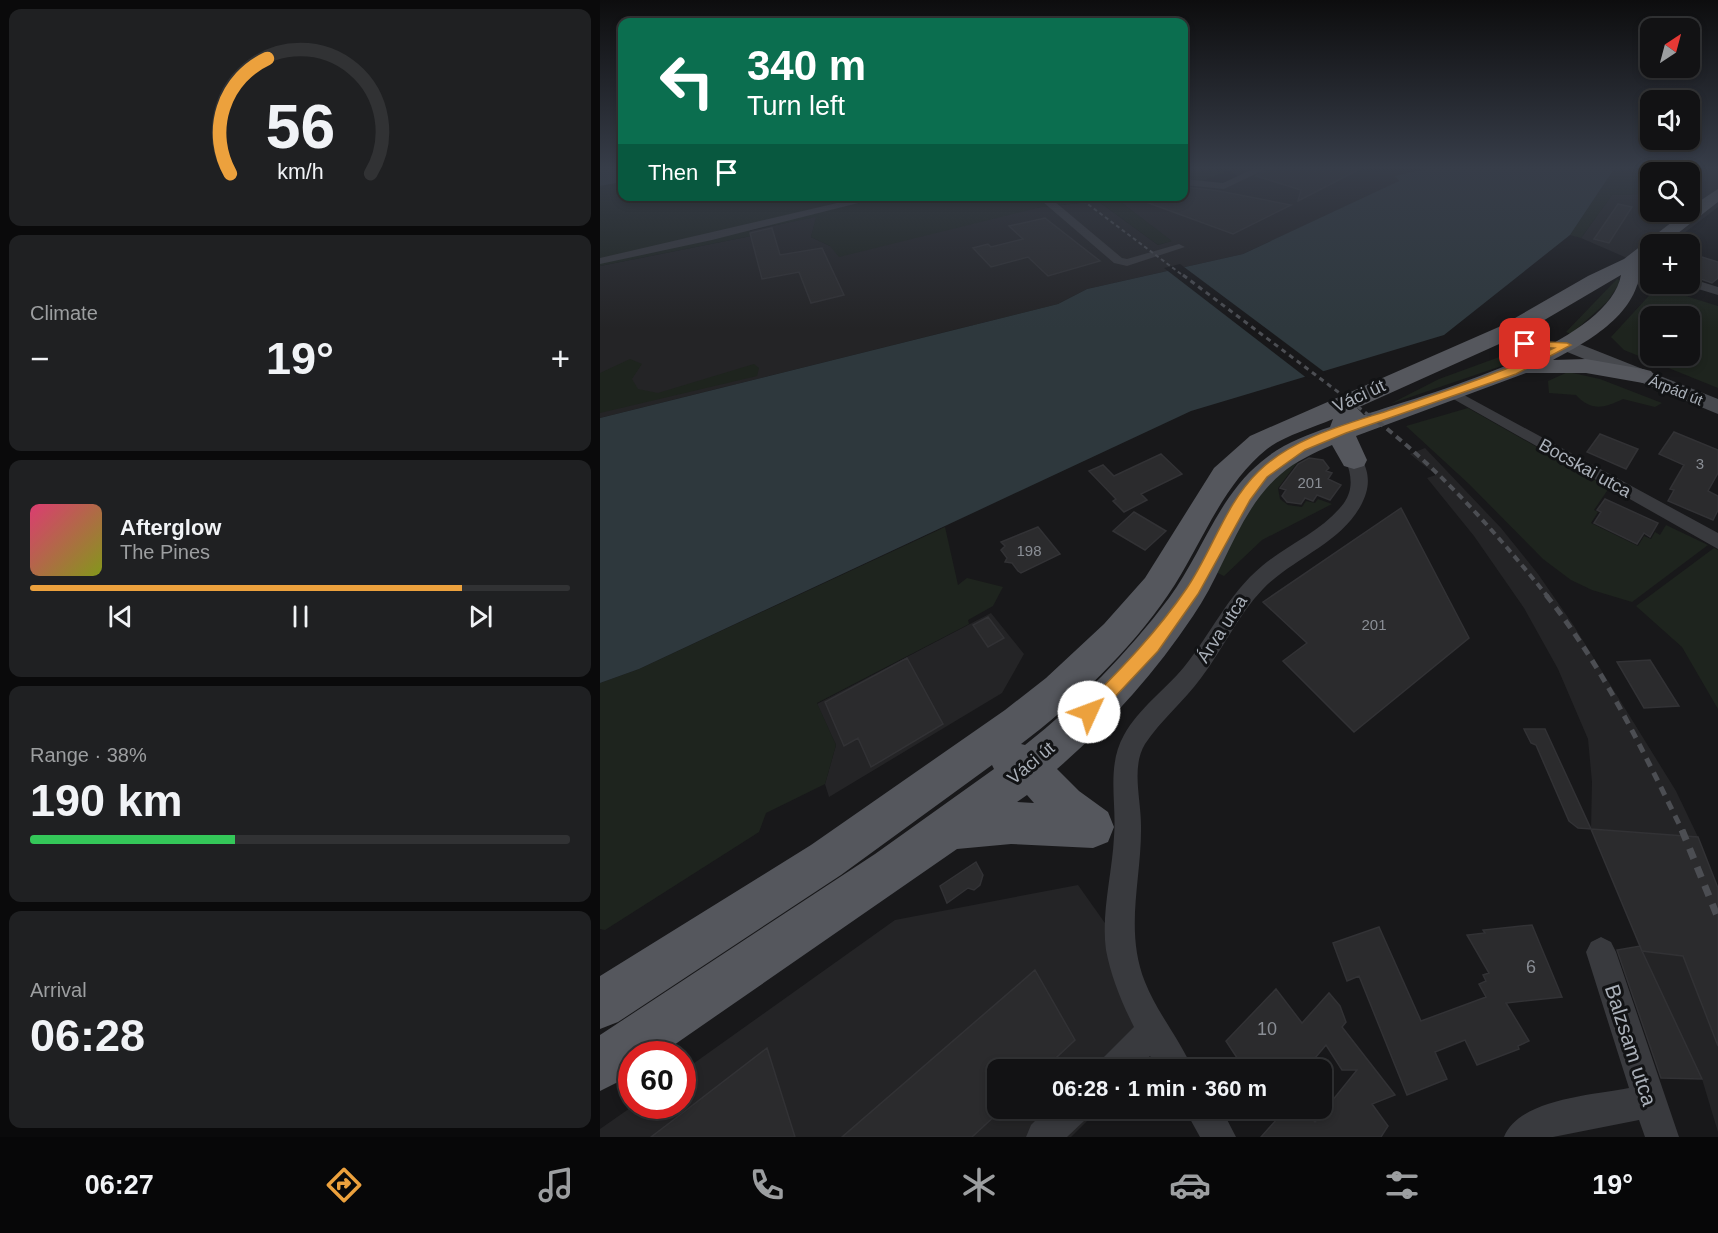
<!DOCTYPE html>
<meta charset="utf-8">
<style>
body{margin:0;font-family:Helvetica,sans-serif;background:#1f2022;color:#f1f3f6;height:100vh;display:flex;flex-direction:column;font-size:22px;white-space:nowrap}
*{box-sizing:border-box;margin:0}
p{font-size:20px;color:#9c9ea0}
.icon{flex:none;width:33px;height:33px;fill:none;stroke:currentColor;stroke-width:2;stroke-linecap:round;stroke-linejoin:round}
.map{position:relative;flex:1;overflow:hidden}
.details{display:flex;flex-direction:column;gap:9px;padding:9px;background:#0a0a0b;width:600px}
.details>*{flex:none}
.hud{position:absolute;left:18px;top:18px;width:570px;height:183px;border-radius:12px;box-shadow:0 3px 9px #0003,0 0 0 2px #313234;background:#0b6e4f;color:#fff;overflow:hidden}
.needle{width:39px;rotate:36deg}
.fabs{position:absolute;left:1040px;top:18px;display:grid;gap:12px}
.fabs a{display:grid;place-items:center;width:60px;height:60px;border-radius:12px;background:#121214;box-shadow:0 3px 9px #0003,0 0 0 2px #313234;font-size:30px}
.speed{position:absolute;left:18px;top:1041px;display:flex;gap:12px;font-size:30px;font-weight:700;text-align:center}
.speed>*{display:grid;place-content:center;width:78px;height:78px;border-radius:50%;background:#121214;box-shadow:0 3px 9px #0003,0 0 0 2px #313234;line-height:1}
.speed .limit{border:9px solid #d22;background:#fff;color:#111}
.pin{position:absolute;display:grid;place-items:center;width:51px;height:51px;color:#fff;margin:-26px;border-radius:12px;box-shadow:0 3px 9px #0006}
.me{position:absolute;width:66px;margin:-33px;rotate:47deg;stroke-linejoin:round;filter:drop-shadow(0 0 4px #0008)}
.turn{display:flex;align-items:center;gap:21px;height:126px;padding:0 30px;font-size:27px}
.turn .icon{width:78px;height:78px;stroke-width:2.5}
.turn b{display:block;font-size:42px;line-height:51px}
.then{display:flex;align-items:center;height:57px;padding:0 30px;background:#0003;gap:12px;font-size:22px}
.big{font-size:45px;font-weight:700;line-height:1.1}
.details .widget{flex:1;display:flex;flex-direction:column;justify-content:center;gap:9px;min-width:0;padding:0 21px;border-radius:12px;background:#1f2022}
.details .dial{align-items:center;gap:0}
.dial svg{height:156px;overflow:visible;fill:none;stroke:#313234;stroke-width:7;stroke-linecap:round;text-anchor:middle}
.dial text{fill:#f1f3f6;stroke:none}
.song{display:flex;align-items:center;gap:18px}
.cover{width:72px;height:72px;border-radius:9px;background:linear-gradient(135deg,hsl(340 70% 55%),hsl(70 70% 35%))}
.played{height:6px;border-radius:3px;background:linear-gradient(90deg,#eca13d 80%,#313234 80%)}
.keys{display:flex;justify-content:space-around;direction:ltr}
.heat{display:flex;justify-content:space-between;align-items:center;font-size:33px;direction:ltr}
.charge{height:9px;border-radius:4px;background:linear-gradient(90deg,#34c759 38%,#313234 0)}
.trip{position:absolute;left:387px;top:1059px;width:345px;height:60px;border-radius:12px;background:#121214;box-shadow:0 3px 9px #0003,0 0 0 2px #313234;font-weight:700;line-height:60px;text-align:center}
.tab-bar{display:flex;height:96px;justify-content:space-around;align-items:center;background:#070708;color:#9c9ea0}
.tab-bar .icon{width:42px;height:42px}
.tab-bar .selected{color:#eca13d}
.tab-bar b{font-size:27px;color:#f1f3f6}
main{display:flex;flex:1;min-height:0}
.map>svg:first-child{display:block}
.built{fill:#242426;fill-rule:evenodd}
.green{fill:#1e241e;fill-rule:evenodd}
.water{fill:#2e383d}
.pier{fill:#18181a}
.building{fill:#2b2b2d;stroke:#323235;stroke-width:1.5}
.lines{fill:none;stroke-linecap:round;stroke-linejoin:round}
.street{fill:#393a3e;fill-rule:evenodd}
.secondary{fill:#47494e;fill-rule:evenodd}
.primary{fill:#55575d;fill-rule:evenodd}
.rail-far4{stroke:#4c4e53;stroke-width:2;stroke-dasharray:4 3;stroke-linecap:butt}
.rail-far3{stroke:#4c4e53;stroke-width:3;stroke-dasharray:5 4.5;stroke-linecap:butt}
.rail-far2{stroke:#4c4e53;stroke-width:4;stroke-dasharray:7 5;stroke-linecap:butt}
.rail-far1{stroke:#4c4e53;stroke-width:5;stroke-dasharray:9 7;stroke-linecap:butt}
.rail{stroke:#4c4e53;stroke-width:7;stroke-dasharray:11 9;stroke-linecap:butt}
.route{fill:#eca13d;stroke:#996928;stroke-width:1.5}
.labels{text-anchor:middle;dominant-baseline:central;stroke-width:6;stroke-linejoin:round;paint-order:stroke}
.far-street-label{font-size:15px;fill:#aab0b9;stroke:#121315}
.number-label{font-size:15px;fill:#8a8e95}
.street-label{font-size:18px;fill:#aab0b9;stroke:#121315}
.near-number-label{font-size:18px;fill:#8a8e95}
.near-street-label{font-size:21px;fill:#aab0b9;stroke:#121315}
</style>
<main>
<section class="details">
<div class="widget dial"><svg viewBox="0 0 100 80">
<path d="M14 69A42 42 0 1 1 86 69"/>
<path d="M14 69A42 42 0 0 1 33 10" stroke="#eca13d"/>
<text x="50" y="56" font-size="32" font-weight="700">56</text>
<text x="50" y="72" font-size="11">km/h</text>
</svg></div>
<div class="widget"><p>Climate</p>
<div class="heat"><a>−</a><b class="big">19°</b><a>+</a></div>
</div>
<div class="widget">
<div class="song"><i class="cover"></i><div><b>Afterglow</b><p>The Pines</p></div></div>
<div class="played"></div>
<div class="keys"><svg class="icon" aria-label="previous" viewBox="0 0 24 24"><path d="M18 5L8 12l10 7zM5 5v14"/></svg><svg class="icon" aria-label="pause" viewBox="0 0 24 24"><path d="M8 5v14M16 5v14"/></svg><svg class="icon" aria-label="next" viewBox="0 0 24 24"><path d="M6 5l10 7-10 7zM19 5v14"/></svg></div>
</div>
<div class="widget"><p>Range · 38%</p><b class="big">190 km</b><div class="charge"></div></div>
<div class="widget"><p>Arrival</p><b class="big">06:28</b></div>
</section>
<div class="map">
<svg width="1118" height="1137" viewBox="0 0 1118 1137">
<rect width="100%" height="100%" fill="#18181a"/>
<path class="built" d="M627,169L825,170L796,177L800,181L643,254L487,289L458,304L0,418V266L151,236L150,231L217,216L211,237L230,246L441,207L481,203L473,196L489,202L498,201L558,245L571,241L514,197L584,196V181L610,185L626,182L638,176Z
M1046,169H1118V207L1070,244H1050V260L1043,265L981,238L1012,195L1043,194ZM1050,172H1089V212H1050Z
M825,448L901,528L938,574L974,626L1076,791L1098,837L1118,888V1132L1102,1079L1042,951L991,829L992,782L988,739L958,669L924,608L874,536L827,478L836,475L810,454Z
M391,613L424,654L402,693L229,797L225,784L236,745L217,704Z
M478,885L529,957L546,1059L536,1069L398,1070V1108L499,1109L471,1137H0V1129L33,1106H82L83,1071L295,920Z"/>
<path class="green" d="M584,169H620L625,172L599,182L584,179Z
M1014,169H1046L1043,194L1012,195L981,238L970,235Z
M22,182V196L514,197L572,241L558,245L498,201L441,207L239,257L230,246L211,237L216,217L150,230L151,236L0,266V186Z
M1017,279L1021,281L1007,302L971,334L966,332Z
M1057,287L1118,306V388L1024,350L1011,337ZM1050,316H1089V356H1050Z
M927,347L937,350L922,359L790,404L839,379Z
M30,359L42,364L32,379L38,389L58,393L154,364L159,368L157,376L0,413V373Z
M968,372L1000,379L1062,403L1055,407L1023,399C1004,408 992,412 976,395L949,393L948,381Z
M868,408L1009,488L994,510L998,512L991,523L1038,546L1044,536L1051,539L1055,532L1060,535L1066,525L1108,545L1032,602L992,590L971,580L943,559L869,484L806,426Z
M699,460L678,488L680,499L688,505L702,507L706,501L715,503L718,499L732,504L662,540L624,576L612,570L668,477Z
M345,527L358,585L367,578L403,587L393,606L368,620L369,624L217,703L236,745L225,784L166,813L159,832L5,930L0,929V683L39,669Z
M1114,548L1118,550V709L1082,647L1036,606Z"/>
<path class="water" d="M0,169H22V182L0,186Z
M825,169H1014L970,235L844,335L591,411L39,669L0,683V418L458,304L487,289L643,254L799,181L795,176Z"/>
<path class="pier" d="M580,264L727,374L708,379L564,268Z"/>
<path class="building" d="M668,169H760L698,201L701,190L656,176Z
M585,187L619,191L691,205L633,234L535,198L584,196Z
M1018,204L1032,207L1009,243L994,239Z
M445,218L500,261L448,276L428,257L391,267L373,248L388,244L391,247L423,239L409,226Z
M172,228L180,255L222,248L244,295L211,303L199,272L162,279L150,233Z
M1089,253L1118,262V278L1112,283L1089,275Z
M1074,432L1118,450V473L1108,491L1118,496V510L1113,520L1068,501L1074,490L1070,489L1084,465L1059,454Z
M1000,434L1038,449L1026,469L987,452Z
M561,454L582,474L541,494L547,500L524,512L513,501L516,499L489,471L503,465L514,476Z
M709,458L723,460L729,468L726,471L732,473L728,479L741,485L730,500L717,495L713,501L705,498L701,504L687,502L682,496L686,490L680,488L698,464Z
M1005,499L1058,523L1050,537L1044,533L1037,544L994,523L1001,512L997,510Z
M801,508L869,638L754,732L683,661L707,643L663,602Z
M534,512L566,531L545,550L513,531Z
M438,527L460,554L421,573L418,571L412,563L405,562L407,558L401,550L405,546L401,542Z
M388,617L404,638L388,647L373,625Z
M307,658L343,724L271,767L258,738L244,746L225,702Z
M1050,660L1079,706L1044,708L1017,662Z
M924,729H945L991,829L978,828L969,821L936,745L931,743Z
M991,829L1098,837L1118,888V1046L1083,956L1042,951Z
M376,862L383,875L380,885L374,890L368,888L347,903L340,886Z
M932,925L962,997L906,1003L929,1041L918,1046L919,1049L877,1065L865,1040L835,1052L847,1079L807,1095L759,976L747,981L733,943L779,927L821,1021L886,997L879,984L886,981L883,975L889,973L867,935L885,933L883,930Z
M1040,946L1042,951L1102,1079L1061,1078L1017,950Z
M435,970L475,1040L443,1070H398V1113L372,1137H242Z
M676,989L702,1023L729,993L740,1006L746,1022L742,1027L795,1095L772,1104L788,1126L781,1137H661L678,1118L671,1108H705L715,1122L757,1070H742L726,1045L705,1070H645L626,1041Z
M167,1048L195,1137H51L72,1121Z"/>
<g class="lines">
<path class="street" d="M653,169H666L624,189L584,185V179L623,183Z
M267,196H286L112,240L0,264V258Z
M436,196H448L522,258L527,259L579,244L585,247L527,266L514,263Z
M1050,273V281L1029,287L1023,283L1037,275Z
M1089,278L1118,287V295L1085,285L1089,284Z
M853,389L1118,533V549L848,396L846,393L848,390Z
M754,454L760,456C771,474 770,489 760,507C739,544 692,559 663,589C638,615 623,649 601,678C584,701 561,720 545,744C531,767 541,799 541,825C542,879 524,929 545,982C557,1013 580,1039 593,1070H558L550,1056L537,1070H497L502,1059L534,1027C522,1003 511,977 506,950C501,913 512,875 514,837C517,803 506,767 524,735C539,708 565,690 584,667C611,634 628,594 662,566C688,544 723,531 744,503C754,488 751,475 746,460Z
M1001,937L1011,942L1016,952L1079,1137H1045L1039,1120L953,1137H904C919,1099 993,1095 1029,1088L986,952L991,942Z
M448,1108H490L485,1120L467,1137H426L431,1125Z
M584,1108H621L636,1137H600Z"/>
<path class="secondary" d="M967,339L1118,399V414L960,349L957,345L960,341Z"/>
<path class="primary" d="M1118,189V202L1064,244H1050V256L1040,265C1041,312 990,341 953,360L986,359L1043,369L1051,371L1055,376L1051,381L1043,383L986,373H926L756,436L767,460L764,466L754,469L744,466L732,445C714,453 696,461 681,474C639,509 624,572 593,616C555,673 509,724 457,769L479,791L508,812L514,827L508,842L493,848L411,844L357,849L61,1054H32V1075L0,1091V1035L275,854L394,769L392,765L241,875L18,1022L0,1029V976L211,845L405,710L446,678L504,624L545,578L614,468L650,436L901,326L988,276L1024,259L1085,212H1089V208ZM1021,275C1009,345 824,395 764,415L757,408L917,336ZM733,419L730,427C706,435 680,445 661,462C618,497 601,555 569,598C527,654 479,702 425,745L421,744C473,705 531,650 568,595C601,547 620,487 667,449C684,436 712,428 733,419ZM427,795L434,803L417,802Z"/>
<path class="rail-far4" d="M477,196L585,277"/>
<path class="rail-far3" d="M583,275L770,416"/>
<path class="rail-far2" d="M768,414C837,466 894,530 948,597"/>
<path class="rail-far1" d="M946,595C1003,666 1043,751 1083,832"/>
<path class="rail" d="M1082,830L1118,918"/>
</g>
<linearGradient id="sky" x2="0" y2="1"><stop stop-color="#0d0d0e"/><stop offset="0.51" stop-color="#373d49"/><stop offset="1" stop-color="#373d49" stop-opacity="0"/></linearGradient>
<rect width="1118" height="329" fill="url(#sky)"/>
<path class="route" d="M925,341L967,343L971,345L916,374L746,433L705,450L667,477L650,500L598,594L558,651L495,718L489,720L483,718L481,712L483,707C521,669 557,632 587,588C612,551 626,503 658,472C693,437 748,424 793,409C848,390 902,373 954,348L921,346L920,344Z"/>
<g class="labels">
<g class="far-street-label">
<text transform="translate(1076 390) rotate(22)">Árpád út</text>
</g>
<g class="number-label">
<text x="1100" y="463">3</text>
<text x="710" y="482">201</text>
<text x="429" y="550">198</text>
<text x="774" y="624">201</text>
</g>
<g class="street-label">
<text transform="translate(759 396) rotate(-25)">Váci út</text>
<text transform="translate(985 468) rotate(29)">Bocskai utca</text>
<text transform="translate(622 629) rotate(-57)">Árva utca</text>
<text transform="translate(431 763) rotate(-40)">Váci út</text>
</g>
<g class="near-number-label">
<text x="931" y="967">6</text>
<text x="667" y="1029">10</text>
</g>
<g class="near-street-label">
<text transform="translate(1031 1045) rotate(72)">Balzsam utca</text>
</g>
</g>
</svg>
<div class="fabs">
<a><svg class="needle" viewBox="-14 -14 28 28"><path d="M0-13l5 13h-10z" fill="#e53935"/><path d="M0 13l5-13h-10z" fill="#9c9ea0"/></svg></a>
<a><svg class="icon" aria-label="sound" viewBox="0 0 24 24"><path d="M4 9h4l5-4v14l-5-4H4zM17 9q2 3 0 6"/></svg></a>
<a><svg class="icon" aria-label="search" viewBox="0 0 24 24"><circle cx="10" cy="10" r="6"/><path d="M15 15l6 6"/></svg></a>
<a>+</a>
<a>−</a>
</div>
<div class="speed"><div class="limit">60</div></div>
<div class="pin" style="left:925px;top:344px;background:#d93025"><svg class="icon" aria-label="arrive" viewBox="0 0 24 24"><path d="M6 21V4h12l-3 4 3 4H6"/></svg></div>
<svg class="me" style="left:489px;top:712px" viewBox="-20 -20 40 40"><circle r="19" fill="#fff"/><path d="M0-13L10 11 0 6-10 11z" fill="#eca13d"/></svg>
<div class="trip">06:28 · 1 min · 360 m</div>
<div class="hud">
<div class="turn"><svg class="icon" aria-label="left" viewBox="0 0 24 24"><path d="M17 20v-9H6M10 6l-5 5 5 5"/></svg><div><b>340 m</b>Turn left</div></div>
<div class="then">Then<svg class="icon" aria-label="arrive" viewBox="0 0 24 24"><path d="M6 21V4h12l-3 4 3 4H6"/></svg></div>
</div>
</div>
</main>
<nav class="tab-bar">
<b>06:27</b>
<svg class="icon selected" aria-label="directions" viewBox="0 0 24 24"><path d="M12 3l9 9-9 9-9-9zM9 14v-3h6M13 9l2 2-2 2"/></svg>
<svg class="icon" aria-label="music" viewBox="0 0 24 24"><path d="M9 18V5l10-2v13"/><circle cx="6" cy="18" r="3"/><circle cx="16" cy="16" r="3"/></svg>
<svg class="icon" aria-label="phone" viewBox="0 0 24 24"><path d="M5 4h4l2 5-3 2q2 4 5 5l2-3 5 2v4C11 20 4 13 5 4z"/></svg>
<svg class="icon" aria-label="climate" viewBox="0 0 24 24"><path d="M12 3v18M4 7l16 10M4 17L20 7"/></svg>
<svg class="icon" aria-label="car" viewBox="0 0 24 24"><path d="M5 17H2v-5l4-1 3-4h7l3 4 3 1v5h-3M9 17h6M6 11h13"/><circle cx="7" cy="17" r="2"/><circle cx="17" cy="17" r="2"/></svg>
<svg class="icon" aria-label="filters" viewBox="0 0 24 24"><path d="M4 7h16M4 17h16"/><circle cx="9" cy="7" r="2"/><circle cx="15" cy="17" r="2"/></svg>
<b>19°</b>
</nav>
